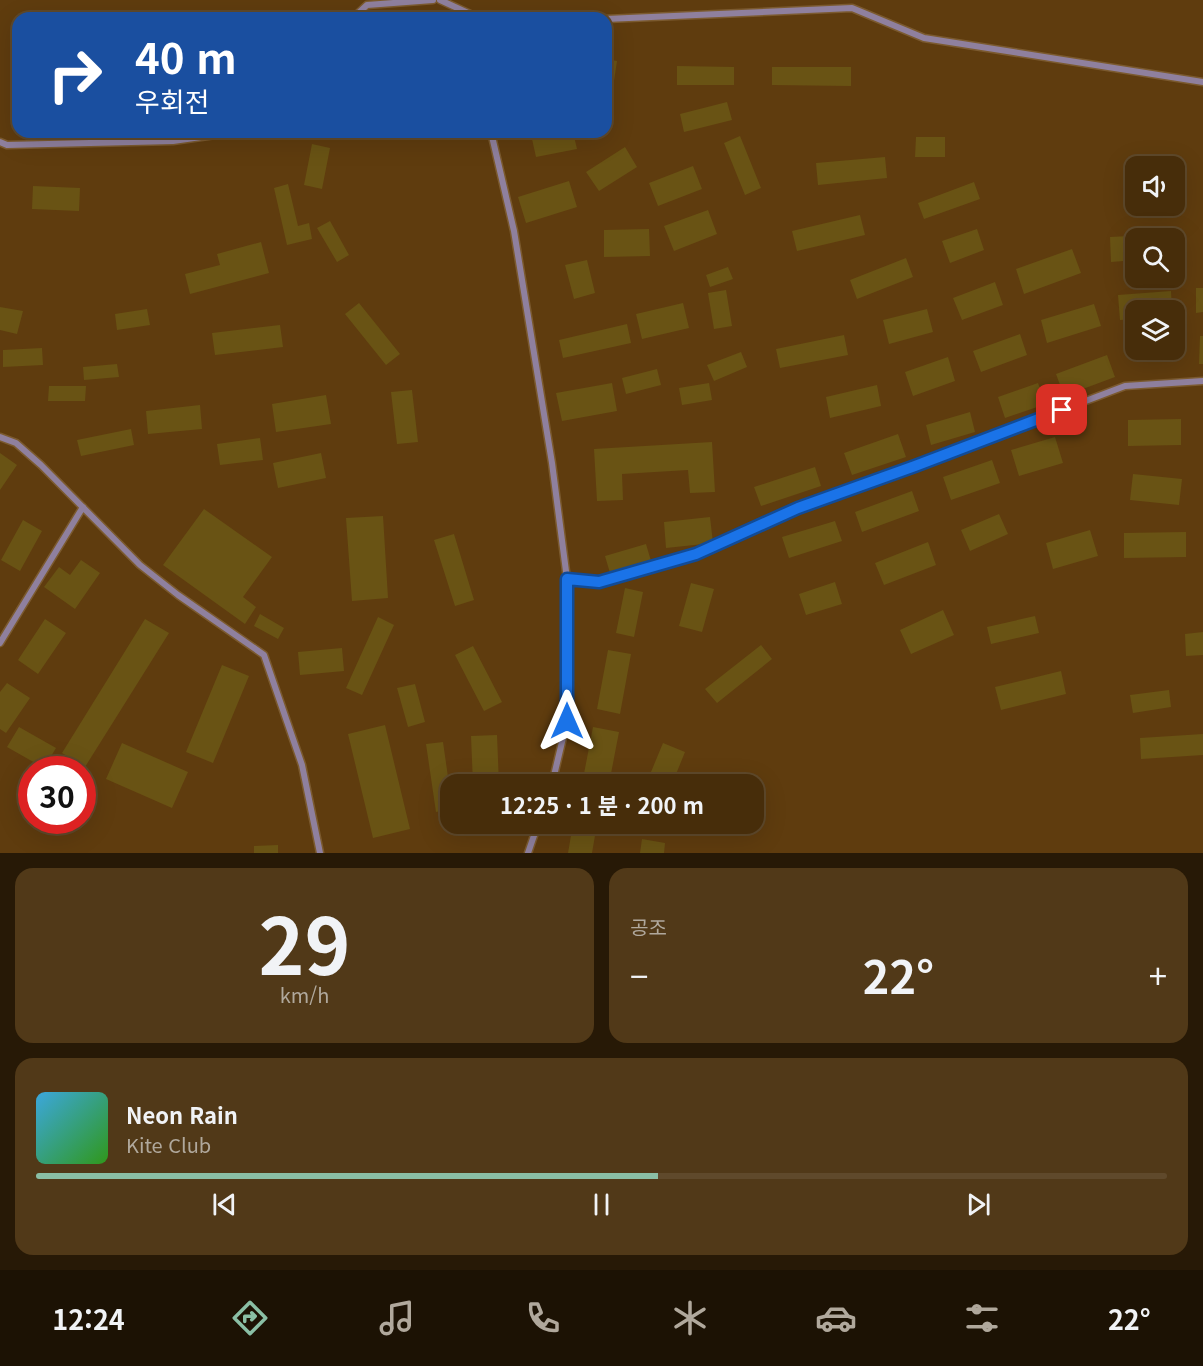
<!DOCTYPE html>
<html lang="ko">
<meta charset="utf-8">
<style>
body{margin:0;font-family:Georgia,"Noto Sans KR",serif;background:#513918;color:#f1f3f6;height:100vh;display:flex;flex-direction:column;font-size:22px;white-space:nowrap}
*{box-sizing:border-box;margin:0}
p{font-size:20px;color:#b0a89c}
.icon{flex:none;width:33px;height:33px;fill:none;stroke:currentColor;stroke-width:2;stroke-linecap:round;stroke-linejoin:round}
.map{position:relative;height:853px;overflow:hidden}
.drawer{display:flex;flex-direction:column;gap:15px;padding:15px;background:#271906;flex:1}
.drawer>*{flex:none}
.guide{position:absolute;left:12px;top:12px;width:600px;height:126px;border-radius:18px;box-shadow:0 6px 24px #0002,0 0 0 2px #5f492b;background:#1a4fa0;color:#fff;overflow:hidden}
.fabs{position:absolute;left:1125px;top:156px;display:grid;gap:12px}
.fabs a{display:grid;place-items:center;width:60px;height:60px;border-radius:12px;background:#472d0a;box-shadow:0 6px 24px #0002,0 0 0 2px #5f492b;font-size:30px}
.speed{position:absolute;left:18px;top:756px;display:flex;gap:12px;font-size:30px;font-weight:700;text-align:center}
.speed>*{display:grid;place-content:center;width:78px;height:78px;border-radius:50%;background:#472d0a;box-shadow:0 6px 24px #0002,0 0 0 2px #5f492b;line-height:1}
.speed .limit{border:9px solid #d22;background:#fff;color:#111}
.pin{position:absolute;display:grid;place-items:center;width:51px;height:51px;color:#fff;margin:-26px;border-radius:12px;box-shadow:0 3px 9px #0006}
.me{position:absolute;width:66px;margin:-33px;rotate:0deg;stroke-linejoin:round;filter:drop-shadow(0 0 4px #0008)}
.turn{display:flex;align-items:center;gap:21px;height:126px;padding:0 24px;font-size:27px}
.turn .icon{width:78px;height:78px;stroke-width:2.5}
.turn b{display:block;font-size:42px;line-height:51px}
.big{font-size:45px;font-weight:700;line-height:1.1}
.drawer .tile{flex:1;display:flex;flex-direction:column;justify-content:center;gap:9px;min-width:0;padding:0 21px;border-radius:18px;background:#513918}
.drawer .dial{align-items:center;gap:0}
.dial b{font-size:78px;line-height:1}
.song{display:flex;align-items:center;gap:18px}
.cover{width:72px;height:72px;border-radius:9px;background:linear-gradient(135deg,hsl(200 70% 55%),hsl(110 70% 35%))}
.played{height:6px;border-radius:3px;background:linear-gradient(90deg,#8abfa5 55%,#5f492b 55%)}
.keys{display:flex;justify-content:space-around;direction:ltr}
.heat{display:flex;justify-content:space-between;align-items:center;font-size:33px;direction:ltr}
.drawer .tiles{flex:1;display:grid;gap:15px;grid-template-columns:1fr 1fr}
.tile:last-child{grid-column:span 2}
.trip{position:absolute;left:440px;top:774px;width:324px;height:60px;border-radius:18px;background:#472d0a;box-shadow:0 6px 24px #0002,0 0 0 2px #5f492b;font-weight:700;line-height:60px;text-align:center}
.tab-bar{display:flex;height:96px;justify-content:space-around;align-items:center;background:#1c1204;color:#b0a89c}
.tab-bar .icon{width:42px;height:42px}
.tab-bar .on{color:#8abfa5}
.tab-bar b{font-size:27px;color:#f1f3f6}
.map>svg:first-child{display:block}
.building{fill:#695314}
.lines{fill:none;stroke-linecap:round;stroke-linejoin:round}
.street-casing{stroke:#7b5a2f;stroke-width:9}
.street{stroke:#8f809e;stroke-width:6}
.route-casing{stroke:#114b97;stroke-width:15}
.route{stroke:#1a73e8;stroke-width:10}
</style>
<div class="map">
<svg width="1203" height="853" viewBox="0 0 1203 853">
<rect width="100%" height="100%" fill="#5f3c0e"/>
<path class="building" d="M606,59L617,61L614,81L606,80Z
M677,66L734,67V85H677Z
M772,67H851V86L772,85Z
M727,102L732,120L684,132L680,114Z
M565,132H573L577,149L536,157L532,139Z
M740,136L761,188L745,195L724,143Z
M916,137H945V157H915Z
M312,144L330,148L322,189L304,185Z
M625,147L637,167L599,191L586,172Z
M885,157L887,178L818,185L816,163Z
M693,166L702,189L658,206L649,183Z
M569,181L577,207L526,223L518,197Z
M974,182L980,199L924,219L918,203Z
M288,184L298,226L309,223L312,239L287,245L274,188Z
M33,186L80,188L79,211L32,209Z
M708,210L717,234L674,251L664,226Z
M860,215L865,235L797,251L792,231Z
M330,221L349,255L337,262L317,228Z
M649,229L650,256L604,257V230Z
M977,229L984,250L950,263L942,241Z
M1169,234V238H1136V260L1111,262L1110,237Z
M261,242L269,273L190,294L185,274L220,265L217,254Z
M1072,249L1081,273L1024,294L1016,269Z
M906,258L913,277L857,299L850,280Z
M587,260L595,293L574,299L565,265Z
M728,267L733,279L710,287L706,275Z
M995,282L1003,305L962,320L953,298Z
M1196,288H1203V312L1196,313Z
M726,290L732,326L714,329L708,293Z
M1171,291L1172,310H1136V319L1120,320L1118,295Z
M359,303L400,354L386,365L345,314Z
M683,303L689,328L642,339L636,314Z
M1094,304L1101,326L1047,343L1041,320Z
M0,307L23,311L17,334L0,330Z
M147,309L150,325L117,330L115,314Z
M927,309L933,332L889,344L883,320Z
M627,324L631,343L563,358L559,340Z
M280,325L283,347L215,355L212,333Z
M1020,334L1027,355L981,372L973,351Z
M844,335L848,355L780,368L776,349Z
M1200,336H1203V364H1199Z
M42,348L43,365L3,367V350Z
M741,352L747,367L714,381L707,365Z
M1107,355L1115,377L1064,396L1056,374Z
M948,357L955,381L913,396L905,372Z
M117,364L119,377L84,380L83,367Z
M657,369L661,385L626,394L622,378Z
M612,383L617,411L562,421L556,393Z
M709,383L712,400L682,405L679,388Z
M1038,383L1046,404L1005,418L998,397Z
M877,385L881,406L830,418L826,397Z
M49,386H86L85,401H48Z
M412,390L418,442L397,444L391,392Z
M326,395L331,424L276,432L272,404Z
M200,405L202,429L148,434L146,411Z
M970,412L975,432L931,445L926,425Z
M1181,419V445L1128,446V420Z
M131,429L134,445L81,456L77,440Z
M898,434L906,457L852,475L844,453Z
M1055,437L1063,463L1019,476L1011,450Z
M260,438L263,460L220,465L217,444Z
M712,442L715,492L690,493L688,470L622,474L623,500L597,501L594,449Z
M0,453L17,465L0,490Z
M321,453L326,478L278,488L273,463Z
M992,460L1000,483L951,500L943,477Z
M815,467L821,486L761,506L754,487Z
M1133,474L1182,479L1179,505L1130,500Z
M912,491L919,511L862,532L855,512Z
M204,509L272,557L243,597L256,607L245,624L163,565Z
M999,514L1008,534L970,551L961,530Z
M383,516L388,598L352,601L346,518Z
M710,517L713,543L666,548L664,522Z
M23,520L42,531L20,571L1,560Z
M835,521L842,541L789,558L782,537Z
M1090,530L1098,556L1053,569L1046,543Z
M1186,532V557L1124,558V533Z
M454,534L474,600L455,606L434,540Z
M928,542L936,565L884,585L875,563Z
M646,544L651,561L610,573L605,556Z
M81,560L100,573L75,609L44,587L59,567L70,575Z
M835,582L842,604L806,615L799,594Z
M691,583L714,589L702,632L679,626Z
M625,588L643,592L634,637L616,633Z
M943,610L954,635L911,654L900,630Z
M260,614L284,628L278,639L254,626Z
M1035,616L1039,633L991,644L987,627Z
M378,617L394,625L362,695L346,688Z
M45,619L66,633L38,674L18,660Z
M145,619L169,633L85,767L62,753Z
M1203,632V655L1186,656L1185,634Z
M761,645L772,659L717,703L705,689Z
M473,646L502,702L484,711L455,655Z
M342,648L344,671L300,675L298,652Z
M608,650L631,654L620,714L597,709Z
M222,665L249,676L213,763L186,752Z
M1061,671L1066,694L1001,710L995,687Z
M7,683L30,698L6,733L0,729V692Z
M415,684L425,722L408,727L397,688Z
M1169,690L1171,707L1133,713L1130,695Z
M385,725L410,829L373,838L348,734Z
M19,727L56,748L44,768L7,747Z
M593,727L619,732L609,784H582Z
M1203,734V755L1141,759L1140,738Z
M497,735L499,784H473L471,736Z
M443,742L450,791V809L436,812L426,744Z
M122,743L188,772L172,808L106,779Z
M663,743L685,752L672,784H646Z
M573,824H597L592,853H568Z
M642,839L665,843L664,853H640Z
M278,845V853H254V846Z"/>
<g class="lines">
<g class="street-casing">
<path id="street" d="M440,0L479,18
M353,18L367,5L433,0
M606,19L852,8L924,38L1203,82
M491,132L514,231L552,463L567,579V721L552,784
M0,142L7,145L173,141L236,132
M0,437L16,443L41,465L140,565L178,595L264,655L302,765L320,853
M567,579L599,582L696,554L798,508L915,466L1125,386L1203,381
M0,643L83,507
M528,853L538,824"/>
</g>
<use href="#street" class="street"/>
</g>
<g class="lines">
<g class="route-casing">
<path id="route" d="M567,721V579L599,582L696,554L798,508L915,466L1062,410"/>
</g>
<use href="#route" class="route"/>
</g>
</svg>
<div class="fabs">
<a><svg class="icon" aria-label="sound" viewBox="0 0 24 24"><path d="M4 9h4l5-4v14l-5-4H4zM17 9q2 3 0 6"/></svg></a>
<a><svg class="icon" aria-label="search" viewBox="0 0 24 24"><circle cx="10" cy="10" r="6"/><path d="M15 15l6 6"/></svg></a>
<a><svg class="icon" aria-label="layers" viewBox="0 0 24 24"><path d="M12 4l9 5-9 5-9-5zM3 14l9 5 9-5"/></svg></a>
</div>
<div class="speed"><div class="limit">30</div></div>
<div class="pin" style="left:1062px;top:410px;background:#d93025"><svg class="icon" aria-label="arrive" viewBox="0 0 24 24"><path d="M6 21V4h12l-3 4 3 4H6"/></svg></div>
<svg class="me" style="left:567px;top:721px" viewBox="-20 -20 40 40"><path d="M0-17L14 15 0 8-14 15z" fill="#1a73e8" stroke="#fff" stroke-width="4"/></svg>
<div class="trip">12:25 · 1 분 · 200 m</div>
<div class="guide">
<div class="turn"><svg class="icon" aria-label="right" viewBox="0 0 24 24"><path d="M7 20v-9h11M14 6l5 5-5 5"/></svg><div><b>40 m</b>우회전</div></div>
</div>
</div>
<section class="drawer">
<div class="tiles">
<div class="tile dial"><b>29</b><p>km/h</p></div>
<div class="tile"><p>공조</p>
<div class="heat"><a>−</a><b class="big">22°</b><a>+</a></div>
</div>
<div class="tile">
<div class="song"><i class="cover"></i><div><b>Neon Rain</b><p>Kite Club</p></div></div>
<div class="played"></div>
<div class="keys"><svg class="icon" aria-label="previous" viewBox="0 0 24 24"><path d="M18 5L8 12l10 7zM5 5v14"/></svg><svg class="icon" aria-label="pause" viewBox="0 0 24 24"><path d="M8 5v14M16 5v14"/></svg><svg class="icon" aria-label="next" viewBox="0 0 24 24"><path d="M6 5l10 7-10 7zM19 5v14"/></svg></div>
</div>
</div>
</section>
<nav class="tab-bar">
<b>12:24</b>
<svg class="icon on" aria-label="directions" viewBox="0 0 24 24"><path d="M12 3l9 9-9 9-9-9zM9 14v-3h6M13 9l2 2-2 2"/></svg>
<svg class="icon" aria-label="music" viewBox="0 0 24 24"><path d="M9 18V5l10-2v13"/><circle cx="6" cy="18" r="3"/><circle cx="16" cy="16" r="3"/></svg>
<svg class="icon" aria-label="phone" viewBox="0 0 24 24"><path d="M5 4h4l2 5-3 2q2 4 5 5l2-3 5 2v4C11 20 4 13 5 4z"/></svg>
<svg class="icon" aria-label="climate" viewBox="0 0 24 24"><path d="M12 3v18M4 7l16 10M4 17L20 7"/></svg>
<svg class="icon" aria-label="car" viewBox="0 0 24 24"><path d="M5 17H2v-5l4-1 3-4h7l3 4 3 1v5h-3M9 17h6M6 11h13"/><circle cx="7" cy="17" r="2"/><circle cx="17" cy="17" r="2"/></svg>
<svg class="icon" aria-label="filters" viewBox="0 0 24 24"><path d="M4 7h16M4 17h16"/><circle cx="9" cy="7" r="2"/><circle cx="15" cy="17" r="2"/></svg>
<b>22°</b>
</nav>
